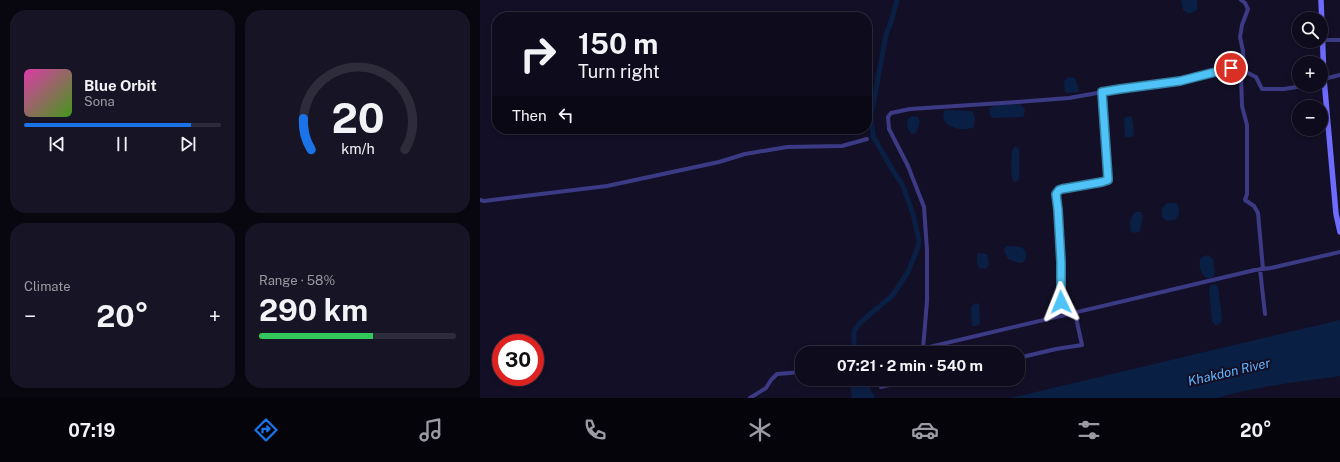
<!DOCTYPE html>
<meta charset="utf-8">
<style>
body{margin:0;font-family:"Public Sans",sans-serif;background:#171425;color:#f1f3f6;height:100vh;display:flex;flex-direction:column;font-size:15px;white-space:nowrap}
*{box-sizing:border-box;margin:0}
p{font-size:13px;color:#9b9ba3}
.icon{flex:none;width:22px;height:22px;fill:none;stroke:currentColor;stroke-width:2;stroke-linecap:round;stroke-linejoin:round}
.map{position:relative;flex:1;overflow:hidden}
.panel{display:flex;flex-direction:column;gap:10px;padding:10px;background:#08060f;width:480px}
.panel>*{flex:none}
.banner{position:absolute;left:12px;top:12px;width:380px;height:122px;border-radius:16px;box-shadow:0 2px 6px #0003,0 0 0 1px #2e2b3b;background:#0e0b1c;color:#f1f3f6;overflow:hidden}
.buttons{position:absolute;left:812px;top:12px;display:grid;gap:8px}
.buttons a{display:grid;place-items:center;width:36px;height:36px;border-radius:50%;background:#0e0b1c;box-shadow:0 2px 6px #0003,0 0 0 1px #2e2b3b;font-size:20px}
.speed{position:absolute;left:12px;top:334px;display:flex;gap:8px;font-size:20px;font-weight:700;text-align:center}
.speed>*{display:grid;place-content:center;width:52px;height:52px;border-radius:50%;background:#0e0b1c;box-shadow:0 2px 6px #0003,0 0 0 1px #2e2b3b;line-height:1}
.speed .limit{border:6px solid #d22;background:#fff;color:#111}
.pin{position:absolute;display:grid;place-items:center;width:34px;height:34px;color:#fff;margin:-17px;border:2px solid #fff;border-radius:50%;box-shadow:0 1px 4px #0007}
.me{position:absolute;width:44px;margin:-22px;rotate:358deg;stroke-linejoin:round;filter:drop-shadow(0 0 3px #0008)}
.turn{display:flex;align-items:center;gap:14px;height:84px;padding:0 20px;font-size:18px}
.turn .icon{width:52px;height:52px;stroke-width:2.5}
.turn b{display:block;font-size:28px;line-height:34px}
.then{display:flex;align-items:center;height:38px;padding:0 20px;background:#0003;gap:8px;font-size:15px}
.big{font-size:30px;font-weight:700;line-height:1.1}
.panel .tile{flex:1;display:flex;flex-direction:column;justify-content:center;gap:6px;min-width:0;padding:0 14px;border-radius:16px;background:#171425}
.panel .dial{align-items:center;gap:0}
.dial svg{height:104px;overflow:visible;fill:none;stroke:#2e2b3b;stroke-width:7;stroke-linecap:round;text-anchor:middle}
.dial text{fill:#f1f3f6;stroke:none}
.song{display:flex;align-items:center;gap:12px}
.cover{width:48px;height:48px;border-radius:6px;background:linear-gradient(135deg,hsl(320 70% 55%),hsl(100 70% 35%))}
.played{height:4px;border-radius:2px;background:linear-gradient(90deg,#1a73e8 85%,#2e2b3b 85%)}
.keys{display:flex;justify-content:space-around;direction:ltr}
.heat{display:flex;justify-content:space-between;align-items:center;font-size:22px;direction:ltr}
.charge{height:6px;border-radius:3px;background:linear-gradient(90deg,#34c759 58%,#2e2b3b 0)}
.panel .tiles{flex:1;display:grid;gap:10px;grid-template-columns:repeat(2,1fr)}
.trip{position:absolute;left:315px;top:346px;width:230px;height:40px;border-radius:16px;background:#0e0b1c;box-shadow:0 2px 6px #0003,0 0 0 1px #2e2b3b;font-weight:700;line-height:40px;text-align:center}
.tabs{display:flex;height:64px;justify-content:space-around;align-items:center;background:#06040b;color:#9b9ba3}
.tabs .icon{width:28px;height:28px}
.tabs .on{color:#1a73e8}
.tabs b{font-size:18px;color:#f1f3f6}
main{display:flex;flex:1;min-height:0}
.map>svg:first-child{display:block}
.water{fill:#0a1f44}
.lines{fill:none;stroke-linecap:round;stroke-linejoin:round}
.canal{stroke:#0a1f44;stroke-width:5}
.street{stroke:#3d3a85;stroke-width:4}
.secondary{stroke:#6f6bff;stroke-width:5.5}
.route-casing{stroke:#337fa1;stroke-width:10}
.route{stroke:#4fc3f7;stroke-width:7}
.labels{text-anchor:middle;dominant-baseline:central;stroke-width:4;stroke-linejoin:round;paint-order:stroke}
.water-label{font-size:13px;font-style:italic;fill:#62b6ff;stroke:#130f26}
</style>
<main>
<section class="panel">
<div class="tiles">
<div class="tile">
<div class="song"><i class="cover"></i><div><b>Blue Orbit</b><p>Sona</p></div></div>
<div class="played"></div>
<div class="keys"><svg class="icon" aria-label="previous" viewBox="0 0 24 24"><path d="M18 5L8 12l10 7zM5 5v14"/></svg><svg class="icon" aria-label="pause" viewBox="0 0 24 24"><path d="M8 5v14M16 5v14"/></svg><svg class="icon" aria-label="next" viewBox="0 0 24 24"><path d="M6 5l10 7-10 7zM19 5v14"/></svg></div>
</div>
<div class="tile dial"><svg viewBox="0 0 100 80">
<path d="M14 69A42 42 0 1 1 86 69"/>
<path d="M14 69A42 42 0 0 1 8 45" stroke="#1a73e8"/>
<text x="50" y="56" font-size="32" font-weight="700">20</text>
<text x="50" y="72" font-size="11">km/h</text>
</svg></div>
<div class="tile"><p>Climate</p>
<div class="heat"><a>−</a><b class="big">20°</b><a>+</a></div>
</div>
<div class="tile"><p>Range · 58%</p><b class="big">290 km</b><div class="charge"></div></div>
</div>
</section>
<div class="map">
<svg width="860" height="398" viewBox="0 0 860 398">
<rect width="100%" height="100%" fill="#130f26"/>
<path class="water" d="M701,0H717V10L709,14L703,10Z
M588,77L595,78L599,90L598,92L588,93L585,92L584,81Z
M540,104L545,109L544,116L542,117L513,118L511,117L509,109C515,102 531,105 540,104Z
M465,110L492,111L495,117L494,127C483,133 456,126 465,110Z
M432,116L438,117L440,122L436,133L432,134C427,129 426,125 428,119Z
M650,116L652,117C653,123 655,131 653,137H645L644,118Z
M535,146L537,147L539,149V179L536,182L533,181L531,173L532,150Z
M687,203H696C701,209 700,214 695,220L687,221L682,217V208Z
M655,212H661L663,216L660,231L656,233L651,232C649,225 650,217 655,212Z
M526,246C538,246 551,246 544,262L539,263L528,259L524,251Z
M497,253L507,254L509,265L506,269L499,268L497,263Z
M728,255L733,259L735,274L732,278H726C720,272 718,266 721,257Z
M735,284L738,287L742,319L741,323L736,326L732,321L729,290L731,285Z
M496,303L499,304L500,321V324L496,326H492L491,308L493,305Z
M860,320V376C819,382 777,386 737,398H531Z
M380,379H386L395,398H372L370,381Z"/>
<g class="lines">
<path class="canal" d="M374,353V331L382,321L412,296L428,272L438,247L439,240L433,214L423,186L412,169L393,136L391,116L406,35L411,22L417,0"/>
<path class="street" d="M761,0L765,3L768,9L762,25L760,37L763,51L764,71L761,75L762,106L767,125V194L765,200L774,206L778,213L783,269
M843,40H860
M844,79L860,75
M0,200L4,201L127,186L239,162L265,154L307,147L362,146L387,139
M780,269L785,314
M582,316L581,262L578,210L576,194L579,190L582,189L622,182L628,180V178L622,92
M443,349L447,301V250L444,207L428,166L409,129L408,117L411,113L430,109L537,102L589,98L640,89L700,81L751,68L764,71L776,77L782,89H804L829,85
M424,353L775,270L791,268L860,252
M538,358L576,349L602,345L595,313
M401,387L434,379
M270,398L286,388L291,380L297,374L322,372"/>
<path class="secondary" d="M841,0L844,79L856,214L860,232"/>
</g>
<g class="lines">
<g class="route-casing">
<path id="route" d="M581,302V262L578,210L576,194L579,190L582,189L622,182L628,180V178L622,92L640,89L700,81L751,68"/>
</g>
<use href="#route" class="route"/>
</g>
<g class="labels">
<g class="water-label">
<text transform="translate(749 372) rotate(-13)">Khakdon River</text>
</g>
</g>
</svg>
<div class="buttons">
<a><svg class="icon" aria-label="search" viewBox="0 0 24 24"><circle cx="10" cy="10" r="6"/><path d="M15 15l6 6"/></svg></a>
<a>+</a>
<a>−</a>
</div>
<div class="speed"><div class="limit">30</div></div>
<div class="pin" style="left:751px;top:68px;background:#d93025"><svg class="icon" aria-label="arrive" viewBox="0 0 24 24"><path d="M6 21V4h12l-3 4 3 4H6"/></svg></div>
<svg class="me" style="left:581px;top:302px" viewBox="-20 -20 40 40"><path d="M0-17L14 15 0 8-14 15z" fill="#4fc3f7" stroke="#fff" stroke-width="4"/></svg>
<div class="trip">07:21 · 2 min · 540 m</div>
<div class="banner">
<div class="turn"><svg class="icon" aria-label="right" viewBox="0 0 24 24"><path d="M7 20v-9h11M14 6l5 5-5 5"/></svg><div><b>150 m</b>Turn right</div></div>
<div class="then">Then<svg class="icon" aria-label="left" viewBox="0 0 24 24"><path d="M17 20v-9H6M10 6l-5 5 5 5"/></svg></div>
</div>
</div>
</main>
<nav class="tabs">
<b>07:19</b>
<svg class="icon on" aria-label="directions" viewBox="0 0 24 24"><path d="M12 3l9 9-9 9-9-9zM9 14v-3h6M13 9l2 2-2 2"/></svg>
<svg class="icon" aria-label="music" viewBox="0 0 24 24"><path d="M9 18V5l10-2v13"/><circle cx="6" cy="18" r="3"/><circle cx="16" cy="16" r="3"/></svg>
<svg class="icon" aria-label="phone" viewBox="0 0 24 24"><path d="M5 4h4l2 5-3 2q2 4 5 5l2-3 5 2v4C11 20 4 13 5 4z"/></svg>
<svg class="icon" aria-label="climate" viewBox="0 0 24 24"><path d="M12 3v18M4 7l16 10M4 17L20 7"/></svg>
<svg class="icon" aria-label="car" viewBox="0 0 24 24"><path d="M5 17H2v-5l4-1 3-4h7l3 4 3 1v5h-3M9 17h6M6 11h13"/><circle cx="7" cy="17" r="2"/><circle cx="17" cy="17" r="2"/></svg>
<svg class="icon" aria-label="filters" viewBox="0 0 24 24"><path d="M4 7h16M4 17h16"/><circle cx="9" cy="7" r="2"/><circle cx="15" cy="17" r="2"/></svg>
<b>20°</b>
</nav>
